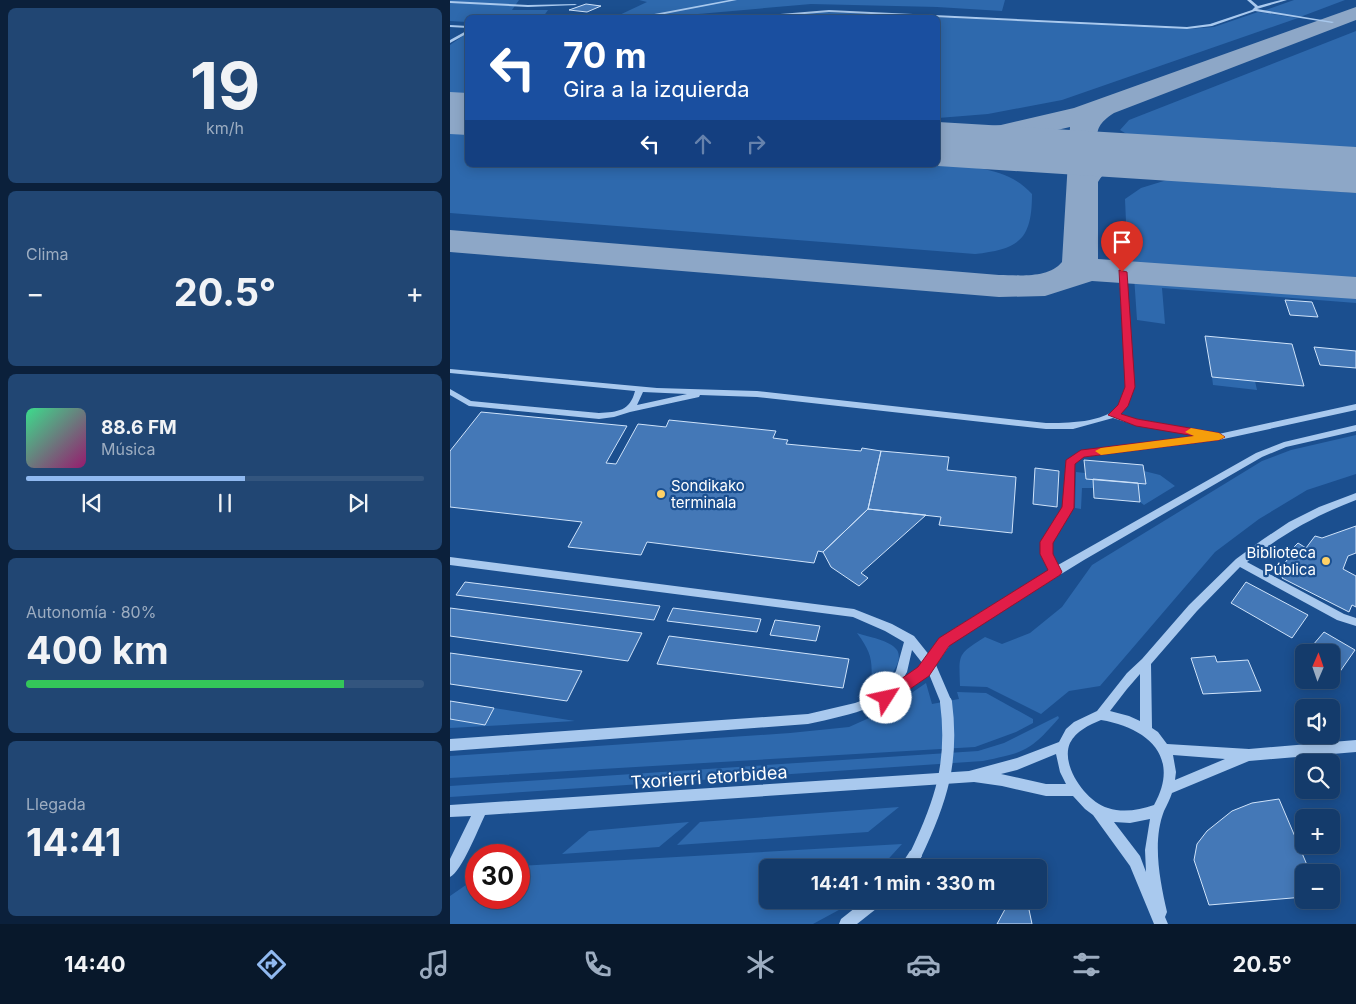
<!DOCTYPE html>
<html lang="es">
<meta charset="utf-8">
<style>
body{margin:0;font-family:Inter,sans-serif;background:#214673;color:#f1f3f6;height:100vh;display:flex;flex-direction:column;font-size:19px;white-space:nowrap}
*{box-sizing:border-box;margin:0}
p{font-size:16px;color:#9dadc1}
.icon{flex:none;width:28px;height:28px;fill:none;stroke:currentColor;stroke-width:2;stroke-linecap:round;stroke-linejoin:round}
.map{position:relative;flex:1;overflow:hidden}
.side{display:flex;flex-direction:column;gap:8px;padding:8px;background:#0b203b;width:450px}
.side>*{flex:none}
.top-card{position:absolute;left:15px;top:15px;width:475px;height:152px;border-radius:8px;box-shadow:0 2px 12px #0003,0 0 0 1px #33557e;background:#1a4fa0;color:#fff;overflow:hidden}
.needle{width:32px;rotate:2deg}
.controls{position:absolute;left:845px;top:644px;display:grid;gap:10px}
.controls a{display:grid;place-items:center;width:45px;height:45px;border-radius:8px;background:#143b6b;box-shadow:0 2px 12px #0003,0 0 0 1px #33557e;font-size:25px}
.speed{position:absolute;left:15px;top:844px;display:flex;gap:10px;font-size:25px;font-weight:700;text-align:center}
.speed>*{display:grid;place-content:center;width:65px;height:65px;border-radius:50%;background:#143b6b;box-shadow:0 2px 12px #0003,0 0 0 1px #33557e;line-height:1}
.speed .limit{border:8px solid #d22;background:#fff;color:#111}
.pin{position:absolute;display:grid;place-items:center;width:42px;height:42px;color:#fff;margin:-51px -21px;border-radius:50% 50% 50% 0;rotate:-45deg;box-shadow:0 0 5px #0007}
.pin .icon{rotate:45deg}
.me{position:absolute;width:55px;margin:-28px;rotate:55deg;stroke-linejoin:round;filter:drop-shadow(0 0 4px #0008)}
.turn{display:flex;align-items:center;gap:18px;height:105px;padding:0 15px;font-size:22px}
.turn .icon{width:65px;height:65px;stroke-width:2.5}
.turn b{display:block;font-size:35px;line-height:42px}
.lanes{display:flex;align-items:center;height:48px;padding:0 15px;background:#0003;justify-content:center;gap:25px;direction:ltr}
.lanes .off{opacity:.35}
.big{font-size:38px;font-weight:700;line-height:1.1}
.side .tile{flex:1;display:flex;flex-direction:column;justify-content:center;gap:8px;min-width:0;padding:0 18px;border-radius:8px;background:#214673}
.side .dial{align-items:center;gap:0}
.dial b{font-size:65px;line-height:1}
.song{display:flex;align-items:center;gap:15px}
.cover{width:60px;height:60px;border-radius:8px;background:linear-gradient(135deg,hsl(150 70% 55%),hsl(320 70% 35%))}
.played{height:5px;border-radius:2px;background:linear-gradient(90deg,#90b9f0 55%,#33557e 55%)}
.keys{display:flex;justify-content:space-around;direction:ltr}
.heat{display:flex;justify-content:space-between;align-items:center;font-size:28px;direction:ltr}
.charge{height:8px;border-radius:4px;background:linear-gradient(90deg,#34c759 80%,#33557e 0)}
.trip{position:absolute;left:309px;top:859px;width:288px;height:50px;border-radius:8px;background:#143b6b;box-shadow:0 2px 12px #0003,0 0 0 1px #33557e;font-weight:700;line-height:50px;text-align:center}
.tabs{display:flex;height:80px;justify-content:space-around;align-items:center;background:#08182b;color:#9dadc1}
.tabs .icon{width:35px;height:35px}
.tabs .current{color:#90b9f0}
.tabs b{font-size:22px;color:#f1f3f6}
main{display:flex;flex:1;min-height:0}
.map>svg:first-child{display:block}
.green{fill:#2e69ad}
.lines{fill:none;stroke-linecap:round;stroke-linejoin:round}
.taxiway{fill:#8da7c7;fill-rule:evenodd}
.runway{fill:#8da7c7;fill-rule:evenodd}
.building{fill:#4478b7;stroke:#cfe3fa}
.minor{fill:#a9c9ee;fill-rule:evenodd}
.minor-bridge{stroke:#a9c9ee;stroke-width:12}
.route{fill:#e11d48;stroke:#92132f}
.slow{fill:#f59e0b}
.poi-dot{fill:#ffd166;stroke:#1b4f8f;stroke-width:2}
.labels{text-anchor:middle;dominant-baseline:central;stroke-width:4.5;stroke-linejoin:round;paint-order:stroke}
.poi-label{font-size:15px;fill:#fff;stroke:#1b4f8f;text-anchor:start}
.near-street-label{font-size:18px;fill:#fff;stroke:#1b4f8f}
</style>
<main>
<section class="side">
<div class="tile dial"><b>19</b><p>km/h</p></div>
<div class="tile"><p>Clima</p>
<div class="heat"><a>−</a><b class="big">20.5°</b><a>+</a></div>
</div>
<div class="tile">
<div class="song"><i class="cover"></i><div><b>88.6 FM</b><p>Música</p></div></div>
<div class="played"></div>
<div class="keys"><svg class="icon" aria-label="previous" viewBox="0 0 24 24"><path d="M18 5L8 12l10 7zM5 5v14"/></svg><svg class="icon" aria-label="pause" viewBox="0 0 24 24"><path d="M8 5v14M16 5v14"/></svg><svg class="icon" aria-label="next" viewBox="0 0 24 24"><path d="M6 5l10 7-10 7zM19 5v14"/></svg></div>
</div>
<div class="tile"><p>Autonomía · 80%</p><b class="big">400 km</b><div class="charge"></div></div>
<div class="tile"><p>Llegada</p><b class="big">14:41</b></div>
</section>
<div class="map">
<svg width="906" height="924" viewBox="0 0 906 924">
<rect width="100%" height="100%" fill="#1b4f8f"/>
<path class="green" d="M0,0H69L62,10H98L93,17L18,18L17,22L0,21Z
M189,0H555L552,11L487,7L361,4L214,17L163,18L197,2Z
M844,0H895L850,17L813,11Z
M364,12H378L738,29L764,27L808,12L848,18L612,100L538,114L488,118V18H302Z
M906,31V150L680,136L670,130L679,120Z
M17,33V95L0,94V45Z
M0,133L17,134L18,165H488C522,167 558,167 582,194C582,241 568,249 525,254L0,213Z
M717,180L906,193V284L678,268L675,199L691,188Z
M684,276L906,292V303L712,288L715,324L687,320Z
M762,377L805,381L807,390L763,385Z
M906,435V474L857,490L809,519L765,552L650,686L619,691L591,714L537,687L510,686C509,653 507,655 535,637L552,644L580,633L612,607L642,565L812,461L841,450Z
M694,471L710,475L725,486L694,505L690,502L688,483H695Z
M626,472L635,473L636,479H643V488H632L631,509L625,508Z
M407,633C418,637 440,640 447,650C455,663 435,683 426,689C421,693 413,695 407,697L421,683C423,660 421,652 407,633Z
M476,683L482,704L509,699L507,692L536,693L583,719V723L566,732L525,747L0,778V756L340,733L399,727L437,710Z
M44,708L125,721L0,728V719L35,725Z
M608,716L609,718C580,751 576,752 533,761L0,797V786L528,751L554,743Z
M449,807L418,832L227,845L250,822Z
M239,822L209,847L112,854L139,831Z
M452,844L431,867L318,868V900H402L398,905L363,924H0V896L26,878V898H69V866Z"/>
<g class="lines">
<path class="taxiway" d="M906,7V20L664,113C644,126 647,133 647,154C667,149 688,146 708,151L712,157L708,163C688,168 659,161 648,182V259L906,277V299L642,281L595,296L549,297L0,252V230L549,275C569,275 598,279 612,262L620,127L551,143L488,149V131L551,125L624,108Z"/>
<path class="runway" d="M0,92L18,93V135L0,134Z
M488,122L906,147V193L488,166L483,165H488Z"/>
</g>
<path class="building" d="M136,4L151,6L137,12L119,10Z
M835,300L862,302L868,317L840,315Z
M755,336L842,344L854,386L762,377Z
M864,347L906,351V368L870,365Z
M31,412L177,426L156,463L166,464L188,424L216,427L219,420L326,431L323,438L338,440L336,444L411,451L412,448L431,451L418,509L373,552L368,551L364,563L197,542L191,555L118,547L132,522L0,507V451Z
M431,451L499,457L497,470L566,477L562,533L489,525L491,517L418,509Z
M634,460L693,465L696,484L636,479Z
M585,468L609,471L607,507L583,504Z
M643,479L688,483L690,502L644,498Z
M418,509L476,515L411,573L418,578L409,586L381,567L373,552Z
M906,526V553L898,556L893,569L906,576V607L902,605L899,612L832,578L836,561L846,553L841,550L848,543L856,548L865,536L872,538Z
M15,582L210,606L204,620L6,595Z
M796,582L858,615L842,638L781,603Z
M0,608L192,633L178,661L0,636Z
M223,608L311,619L307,632L217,621Z
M325,620L370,626L366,641L320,635Z
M874,632L905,650L882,683L877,680H881V652H857Z
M219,636L399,659L393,688L207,664Z
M0,653L132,671L117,701L0,684Z
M765,656L767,662L798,660L811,691L753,694L741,658Z
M0,701L44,708L35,725L0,719Z
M829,799L860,872H854V897L759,905L744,860L747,844L757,831L782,811L802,803Z
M560,900H577L582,924H547Z"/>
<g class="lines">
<path class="minor" d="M279,0H287L194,18H183Z
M797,0H801L808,6L831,0H837L807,9L884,22L882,23L805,11L762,26L737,29L379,12L307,18H283L379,10L737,27L760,24L802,10L805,7Z
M0,1L78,5L125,4L127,5L78,7L0,3Z
M0,25L18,26V28L0,27Z
M18,30V33L0,43V40Z
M672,270L675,272L684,387L677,406L669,414L686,419L760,432L764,435L906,404V410L769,440L633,457L624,464L623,508L601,542L602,554L608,565L806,453L834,442L906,425V431L836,447L812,457L634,560L510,636L500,645L486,665L502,702L500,706L496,707L492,706L479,674C444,704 402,715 358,724L0,751V739L358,714L405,703L433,693L446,671L454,642L435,631L403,617L0,565V557L404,609L442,624L464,636L480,656L493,638L502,630L600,570L592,554L591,542L613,508L616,463L628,452L751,436L685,425L663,418L623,429H596L307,397L250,395L249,397L180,412L164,417L149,419L19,406L0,395V389L21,401L149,413C168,412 180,411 185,391L0,373V369L207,388L307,391L596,423C616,423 655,423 668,406C672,401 674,393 676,387L669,272ZM193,392L237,394L187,405ZM462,650L473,664L451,682L457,672Z
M906,493V500C864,516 833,534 797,562L894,614L906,618V626L887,620L790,567L747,611L701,664L702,728L708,732L717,744L799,749L906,740V752L799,761L722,793C720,799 717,805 714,811C702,842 710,881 717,912L715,917L718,924H704L680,866L643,815L635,809L623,796H596L552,786L524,782L35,815C28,829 12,871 0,877V859L21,816L0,817V805L519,771L567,758L609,742L616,729L624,722L647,711L677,673L692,659L739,605L786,559L812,540L839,522L869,507ZM690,674V721L679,716L660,711L677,689ZM651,720C698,728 731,757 704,805C689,810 673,813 658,808C636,802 610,765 620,743C626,731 639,725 651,720ZM606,754L610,772L616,784H596L551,774L567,770ZM723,755L775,759L725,780L726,772ZM700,819L695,850L696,872L690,856L664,822L680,823Z
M465,849L470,851L472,856L464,868H449L460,851Z
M415,900H433L431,905L407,924H389L391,919Z"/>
<path class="minor-bridge" d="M465,856C491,802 504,762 496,702"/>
</g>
<path class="route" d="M669,270L677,272L685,387L678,406L671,414L687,419L769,433L775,437L769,440L634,457L625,464L624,508L603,543V554L612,572L610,575L499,646L479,676L441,702L436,704L431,702L429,698L431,693L468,667L489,638L598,570L590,554V542L612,507L616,460L631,450L745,436L686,426L658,415L668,405L675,387Z"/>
<path class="slow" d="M741,428L769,433L775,437L769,440L651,455L645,451L651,448L744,436L735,432Z"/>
<g class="poi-dot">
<circle cx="211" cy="494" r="5"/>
<circle cx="876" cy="561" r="5"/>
</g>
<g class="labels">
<g class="poi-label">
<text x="221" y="485">Sondikako<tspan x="221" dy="17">terminala</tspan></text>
<text x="866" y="552" text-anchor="end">Biblioteca<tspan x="866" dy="17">Pública</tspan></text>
</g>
<g class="near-street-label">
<text transform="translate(259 777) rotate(-4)">Txorierri etorbidea</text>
</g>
</g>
</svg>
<div class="controls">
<a><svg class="needle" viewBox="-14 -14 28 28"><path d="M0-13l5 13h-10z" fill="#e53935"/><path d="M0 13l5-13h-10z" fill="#9dadc1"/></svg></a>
<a><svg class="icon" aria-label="sound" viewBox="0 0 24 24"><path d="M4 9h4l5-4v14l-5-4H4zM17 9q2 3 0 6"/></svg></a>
<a><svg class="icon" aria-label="search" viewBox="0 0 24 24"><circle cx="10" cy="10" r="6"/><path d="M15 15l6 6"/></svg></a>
<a>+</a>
<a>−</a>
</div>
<div class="speed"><div class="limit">30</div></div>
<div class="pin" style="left:672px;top:272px;background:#d93025"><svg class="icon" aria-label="arrive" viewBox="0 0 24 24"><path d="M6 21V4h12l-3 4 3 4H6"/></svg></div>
<svg class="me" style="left:436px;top:698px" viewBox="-20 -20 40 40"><circle r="19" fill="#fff"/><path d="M0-13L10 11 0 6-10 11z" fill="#e11d48"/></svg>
<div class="trip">14:41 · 1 min · 330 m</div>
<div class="top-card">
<div class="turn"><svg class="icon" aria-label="left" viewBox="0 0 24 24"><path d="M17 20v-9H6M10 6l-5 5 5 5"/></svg><div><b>70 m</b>Gira a la izquierda</div></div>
<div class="lanes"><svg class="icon" aria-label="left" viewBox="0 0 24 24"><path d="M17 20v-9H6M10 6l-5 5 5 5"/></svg><svg class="icon off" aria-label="ahead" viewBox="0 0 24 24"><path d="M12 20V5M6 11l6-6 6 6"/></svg><svg class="icon off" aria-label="right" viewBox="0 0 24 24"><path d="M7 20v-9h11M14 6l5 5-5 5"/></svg></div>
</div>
</div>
</main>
<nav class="tabs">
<b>14:40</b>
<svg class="icon current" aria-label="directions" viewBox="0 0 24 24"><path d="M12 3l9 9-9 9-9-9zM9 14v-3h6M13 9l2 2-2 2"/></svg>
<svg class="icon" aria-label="music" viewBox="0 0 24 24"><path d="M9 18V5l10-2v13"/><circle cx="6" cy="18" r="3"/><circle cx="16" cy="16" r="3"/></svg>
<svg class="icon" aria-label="phone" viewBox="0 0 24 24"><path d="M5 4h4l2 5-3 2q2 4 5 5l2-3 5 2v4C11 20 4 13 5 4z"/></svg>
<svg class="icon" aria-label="climate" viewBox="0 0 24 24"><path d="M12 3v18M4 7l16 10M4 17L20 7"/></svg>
<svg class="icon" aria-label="car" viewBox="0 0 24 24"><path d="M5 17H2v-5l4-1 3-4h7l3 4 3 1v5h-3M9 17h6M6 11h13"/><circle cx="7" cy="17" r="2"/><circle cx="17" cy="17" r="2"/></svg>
<svg class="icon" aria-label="filters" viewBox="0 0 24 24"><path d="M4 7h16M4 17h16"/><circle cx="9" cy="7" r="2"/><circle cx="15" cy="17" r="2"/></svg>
<b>20.5°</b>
</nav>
